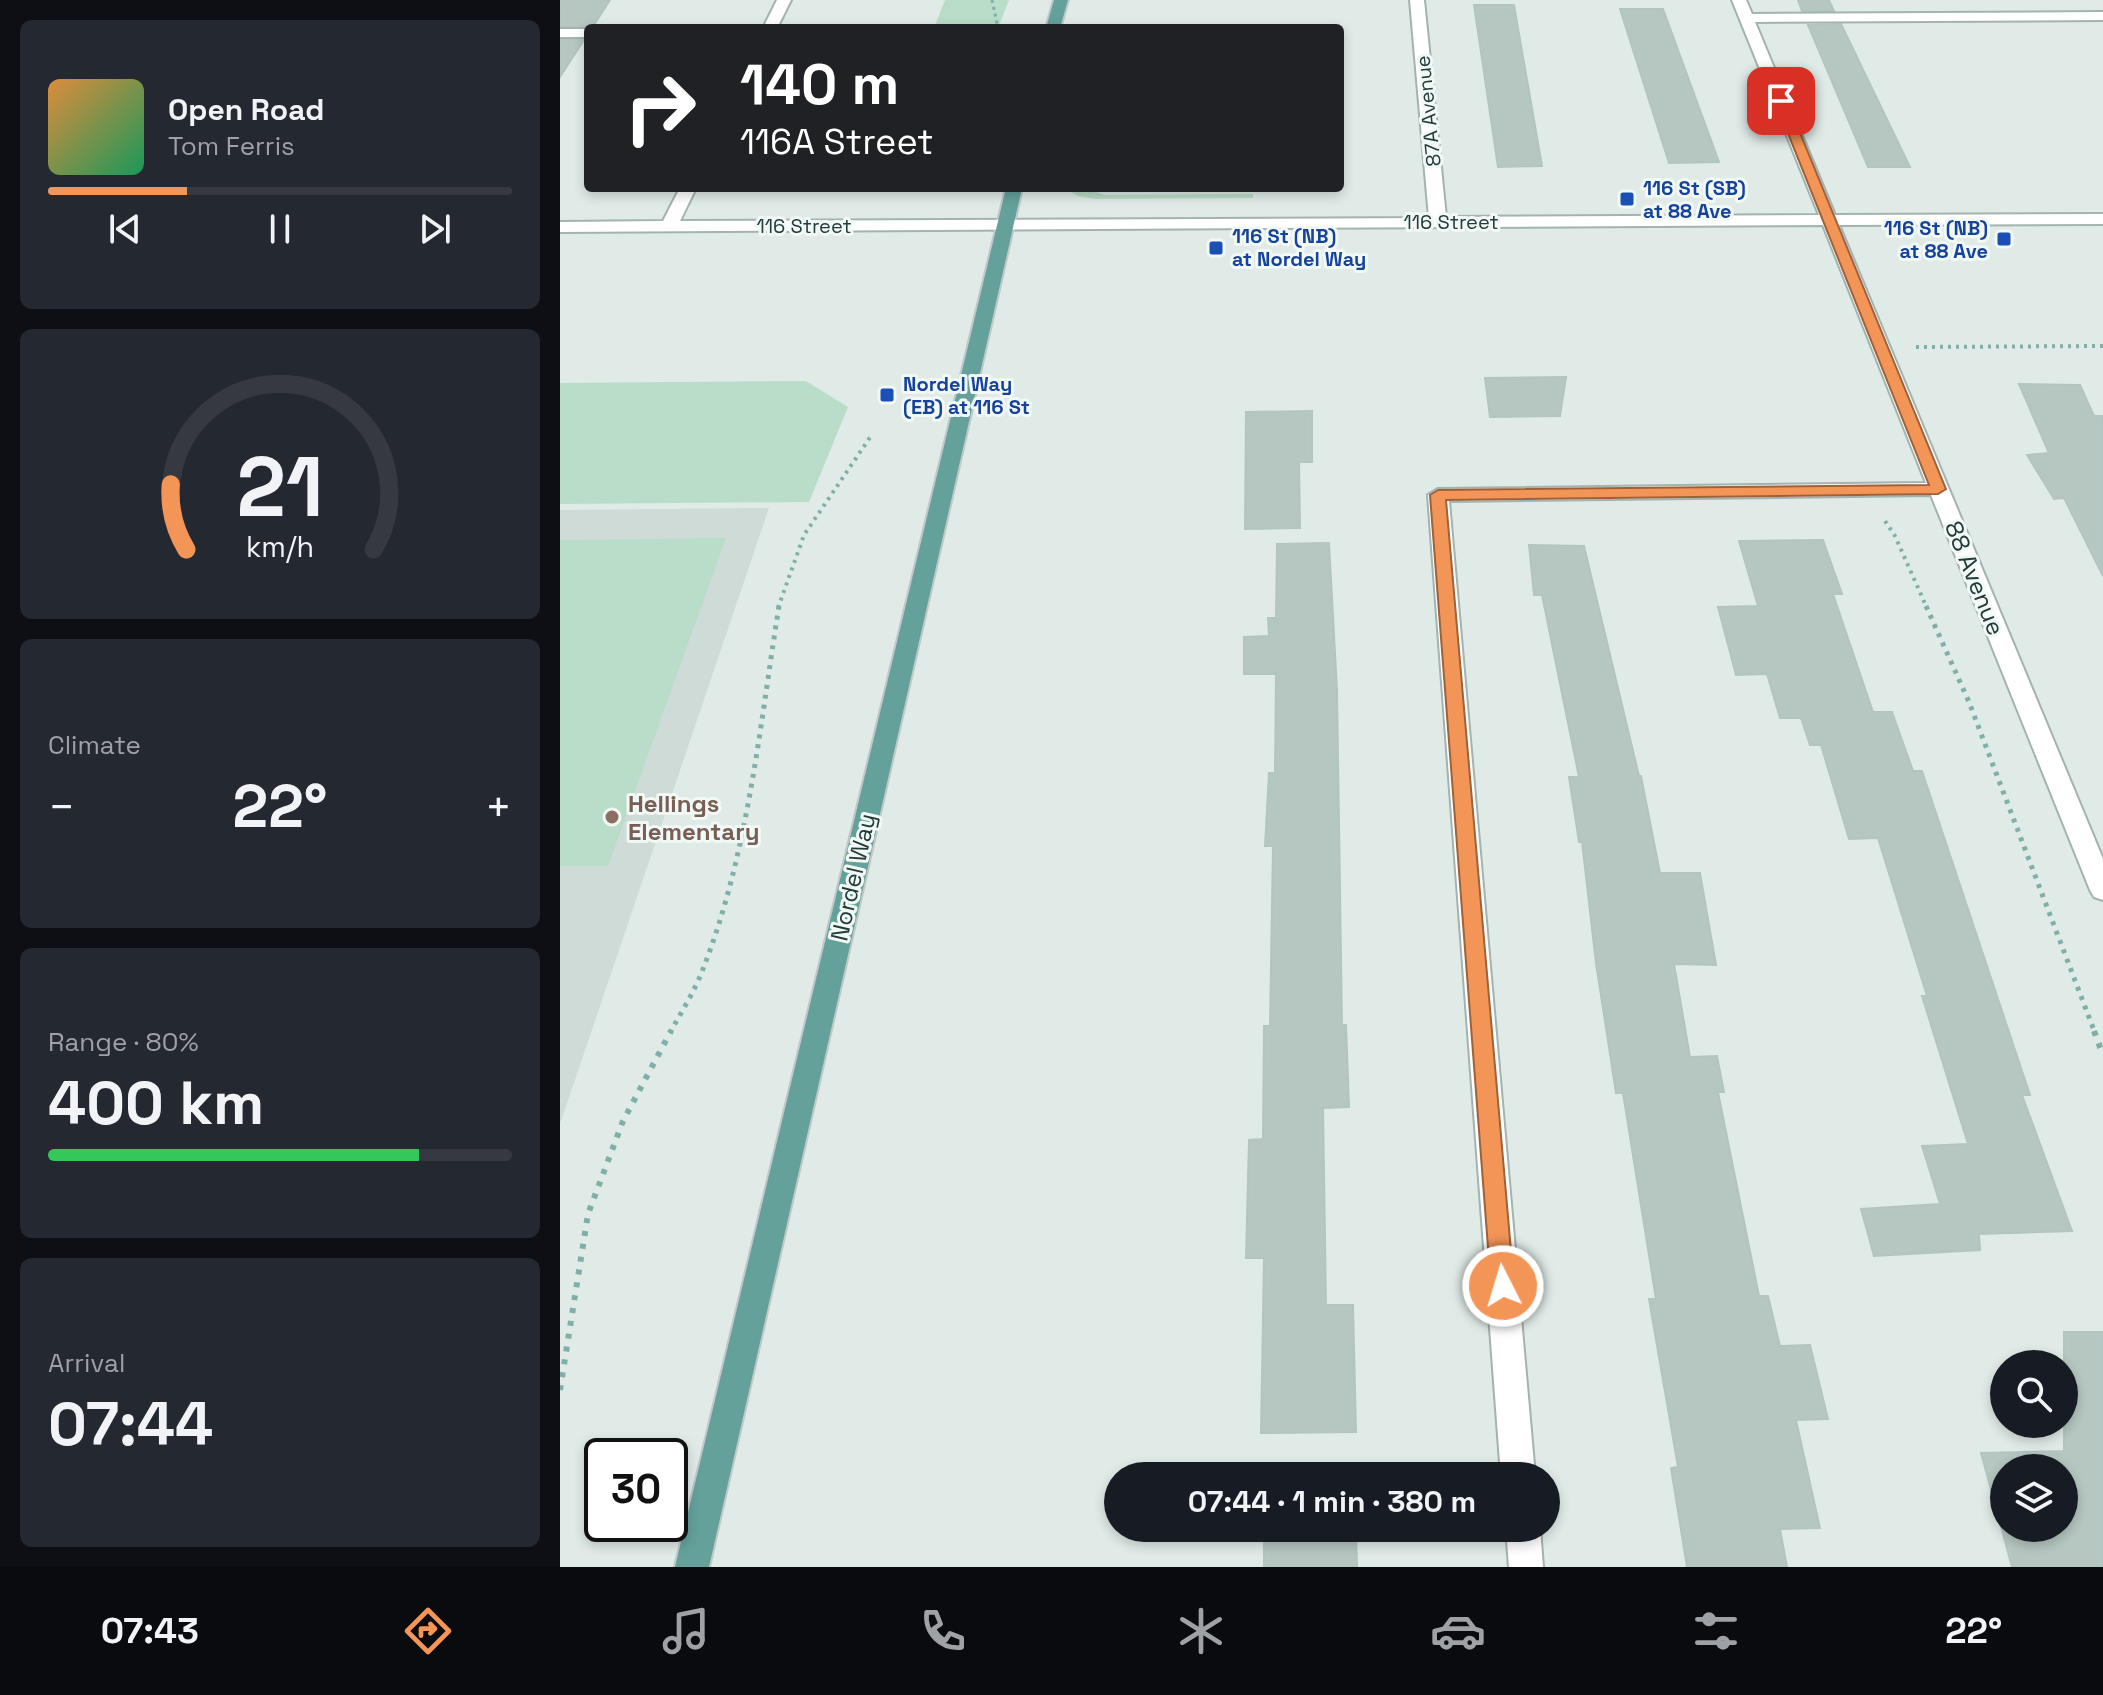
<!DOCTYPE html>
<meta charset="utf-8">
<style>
body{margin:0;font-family:"Space Grotesk",sans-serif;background:#242831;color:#f1f3f6;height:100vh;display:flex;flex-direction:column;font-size:30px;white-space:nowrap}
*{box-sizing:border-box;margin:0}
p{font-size:26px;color:#9ea1a6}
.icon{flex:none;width:44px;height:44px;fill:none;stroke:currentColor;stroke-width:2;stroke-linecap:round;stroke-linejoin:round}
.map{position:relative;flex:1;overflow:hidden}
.drawer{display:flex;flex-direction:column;gap:20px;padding:20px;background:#0d0f14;width:560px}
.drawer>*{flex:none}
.banner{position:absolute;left:24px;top:24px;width:760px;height:168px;border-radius:8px;box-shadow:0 4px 12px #0003;background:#202124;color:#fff;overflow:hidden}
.tools{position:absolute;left:1430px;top:1350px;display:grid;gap:16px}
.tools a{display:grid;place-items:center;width:88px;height:88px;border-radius:50%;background:#171b24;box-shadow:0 4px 12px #0003;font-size:40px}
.speed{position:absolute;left:24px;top:1438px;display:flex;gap:16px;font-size:40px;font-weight:700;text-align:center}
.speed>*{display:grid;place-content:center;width:104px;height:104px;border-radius:50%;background:#171b24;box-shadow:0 4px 12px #0003;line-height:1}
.speed .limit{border:4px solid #111;border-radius:12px;background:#fff;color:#111}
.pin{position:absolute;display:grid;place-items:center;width:68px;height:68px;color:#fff;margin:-34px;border-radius:16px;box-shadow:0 4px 12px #0006}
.me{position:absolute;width:88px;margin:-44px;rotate:355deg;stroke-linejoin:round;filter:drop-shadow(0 0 6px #0008)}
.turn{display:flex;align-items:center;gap:28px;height:168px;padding:0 24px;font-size:36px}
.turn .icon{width:104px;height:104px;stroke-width:2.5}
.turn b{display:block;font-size:56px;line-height:68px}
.big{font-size:60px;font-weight:800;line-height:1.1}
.drawer .tile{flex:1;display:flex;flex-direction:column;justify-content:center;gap:12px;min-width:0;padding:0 28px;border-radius:12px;background:#242831}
.drawer .dial{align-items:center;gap:0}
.dial svg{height:208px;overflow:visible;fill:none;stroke:#363941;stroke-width:7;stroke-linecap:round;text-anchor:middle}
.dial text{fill:#f1f3f6;stroke:none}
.song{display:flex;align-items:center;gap:24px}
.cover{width:96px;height:96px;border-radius:12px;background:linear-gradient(135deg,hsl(30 70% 55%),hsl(150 70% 35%))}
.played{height:8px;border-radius:4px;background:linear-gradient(90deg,#f39557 30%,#363941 30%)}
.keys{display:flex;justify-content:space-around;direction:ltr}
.heat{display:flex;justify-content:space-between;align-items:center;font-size:44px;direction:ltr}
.charge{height:12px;border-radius:6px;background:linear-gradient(90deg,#34c759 80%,#363941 0)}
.trip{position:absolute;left:544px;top:1462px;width:456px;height:80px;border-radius:40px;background:#171b24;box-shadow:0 4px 12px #0003;font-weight:800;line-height:80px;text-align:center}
.dock{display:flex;height:128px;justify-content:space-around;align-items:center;background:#090b0e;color:#9ea1a6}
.dock .icon{width:56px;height:56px}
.dock .active{color:#f39557}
.dock b{font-size:36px;color:#f1f3f6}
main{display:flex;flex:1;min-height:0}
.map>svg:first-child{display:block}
.built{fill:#cedbd7}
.green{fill:#b9ddc8}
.building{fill:#b6c6c1;stroke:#b3c5c0;stroke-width:2;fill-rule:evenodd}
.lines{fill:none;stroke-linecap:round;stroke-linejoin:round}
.minor-casing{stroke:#a3b3b0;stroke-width:4}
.major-casing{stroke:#c1c8c8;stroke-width:4}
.path-far3{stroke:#80afa8;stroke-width:3;stroke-dasharray:3 4;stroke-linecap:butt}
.path-far2{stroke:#80afa8;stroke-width:4;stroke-dasharray:3 5;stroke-linecap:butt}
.path-far1{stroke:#80afa8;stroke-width:5;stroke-dasharray:4 6;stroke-linecap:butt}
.path{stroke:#80afa8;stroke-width:6;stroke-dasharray:5 8;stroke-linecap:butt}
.minor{fill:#fff;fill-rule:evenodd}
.major{fill:#64a19b;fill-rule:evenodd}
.route{fill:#f39557;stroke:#9e6139;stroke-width:2}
.transit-dot{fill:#1a4fb4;stroke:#f1f8f5;stroke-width:3}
.education-dot{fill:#8d6e63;stroke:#f1f8f5;stroke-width:3}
.labels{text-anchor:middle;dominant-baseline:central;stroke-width:6;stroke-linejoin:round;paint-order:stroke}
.far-street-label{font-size:20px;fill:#213c39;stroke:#f1f8f5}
.far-transit-label{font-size:20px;font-weight:bold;fill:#164399;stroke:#f1f8f5;text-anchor:start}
.street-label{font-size:24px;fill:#213c39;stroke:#f1f8f5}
.education-label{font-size:24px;font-weight:bold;fill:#785e54;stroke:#f1f8f5;text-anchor:start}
</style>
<main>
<section class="drawer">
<div class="tile">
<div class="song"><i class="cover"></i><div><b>Open Road</b><p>Tom Ferris</p></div></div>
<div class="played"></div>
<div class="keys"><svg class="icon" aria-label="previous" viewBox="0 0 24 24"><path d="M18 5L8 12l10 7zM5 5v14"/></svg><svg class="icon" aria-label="pause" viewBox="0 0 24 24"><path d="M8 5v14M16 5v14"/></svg><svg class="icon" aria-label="next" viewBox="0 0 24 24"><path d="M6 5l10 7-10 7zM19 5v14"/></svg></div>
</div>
<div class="tile dial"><svg viewBox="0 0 100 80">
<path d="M14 69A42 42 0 1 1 86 69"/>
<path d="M14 69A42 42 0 0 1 8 44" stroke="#f39557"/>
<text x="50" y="56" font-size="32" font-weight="700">21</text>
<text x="50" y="72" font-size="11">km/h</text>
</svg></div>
<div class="tile"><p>Climate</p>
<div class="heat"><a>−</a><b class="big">22°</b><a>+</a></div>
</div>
<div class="tile"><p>Range · 80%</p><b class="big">400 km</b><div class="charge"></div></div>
<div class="tile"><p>Arrival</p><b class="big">07:44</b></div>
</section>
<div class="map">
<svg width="1543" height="1567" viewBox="0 0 1543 1567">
<rect width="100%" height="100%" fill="#e0ebe8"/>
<path class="built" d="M209,508L0,1124V510Z"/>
<path class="green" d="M385,0H449L438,28H374Z
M504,188H523L545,195L693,194V198L535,199L518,196Z
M246,381L288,407L249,502L0,504V383Z
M166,538L48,866H0V540Z"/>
<path class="building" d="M0,0H50L32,28L0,26Z
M1238,0H1269L1274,11H1242Z
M914,5H954L982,166L938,167Z
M1060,9H1103L1159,162L1109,163Z
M1281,24L1350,167H1308L1248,25Z
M0,40H24L0,77Z
M1006,377L1000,416L930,417L925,378Z
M1459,384L1520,385L1534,416H1543V576L1504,498L1494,499L1467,455L1489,453Z
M752,411V462H739L740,528L685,529L686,412Z
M1263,540L1282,594H1273L1313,712H1332L1353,771H1362L1470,1095H1462L1512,1231L1419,1234L1420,1250L1314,1256L1301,1209L1380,1204L1362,1146L1408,1144L1362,996H1367L1318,838L1289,839L1261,745H1250L1241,718H1220L1207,674L1176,675L1158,607L1198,606L1179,541Z
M769,543L777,690L782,1025H786L789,1107L763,1108L766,1305H793L796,1432L701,1433L704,1258H686L689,1140L703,1139L704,1026H710L713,846H705L709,773H715L716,674H684V637L709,636L708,618H716L717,544Z
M969,545L1024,546L1079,776H1081L1100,873H1140L1156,965L1114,964L1130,1057L1157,1056L1164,1092H1158L1199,1296H1208L1220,1346L1250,1345L1268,1419L1236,1420L1260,1528L1220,1529L1227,1567H1127L1111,1468L1118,1467L1089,1299H1096L1063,1093H1056L1036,963L1022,842H1019L1009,777H1019L982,595H974Z
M1504,1332H1543V1567H1452L1421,1453L1504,1451ZM1444,1468H1504V1528H1444Z
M704,1528H796L797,1567H704Z"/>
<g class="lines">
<g class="minor-casing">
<path id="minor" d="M217,0H231L217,28H203Z
M850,0H864L886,217L1259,215L1172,0H1186L1192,14L1543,12V20L1195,22L1275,215L1543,214V224L1279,225L1543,859V900L1534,897L1530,890L1371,495L889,501L975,1476H941L868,495L878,489L1366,483L1263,225L0,232V222L103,221L120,188H136L120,221L869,218Z
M0,29H28V37H0Z
M946,1528H980L983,1567H949Z"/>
</g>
<g class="major-casing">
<path id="major" d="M494,0H508L500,28H486Z
M446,188H462L149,1567H115Z"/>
</g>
<path class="path-far3" d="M432,0L438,28"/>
<path class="path-far2" d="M1356,347L1543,346
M1325,521L1335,536L1367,608
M218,608L244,535L311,436"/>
<path class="path-far1" d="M1366,606L1409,702L1535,1033
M110,1033C120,1014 133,994 141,974C188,857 199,730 219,606"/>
<path class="path" d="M1534,1031L1543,1055
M0,1390L28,1214L63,1121L111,1031"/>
<use href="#minor" class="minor"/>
<use href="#major" class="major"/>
</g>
<path class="route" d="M1217,98L1227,101L1386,489L1378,494L886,500L954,1286L951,1294L943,1297L935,1294L931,1286L870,495L878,490L1369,485L1215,101Z"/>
<g class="transit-dot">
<rect x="1059" y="191" width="16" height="16" rx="4"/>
<rect x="1436" y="231" width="16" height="16" rx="4"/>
<rect x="648" y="240" width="16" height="16" rx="4"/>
<rect x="319" y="387" width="16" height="16" rx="4"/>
</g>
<circle class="education-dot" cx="52" cy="817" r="8"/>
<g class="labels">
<g class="far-street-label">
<text transform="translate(868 111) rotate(-96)">87A Avenue</text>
<text x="891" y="222">116 Street</text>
<text x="244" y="226">116 Street</text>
</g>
<g class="far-transit-label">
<text x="1083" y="188">116 St (SB)<tspan x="1083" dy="23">at 88 Ave</tspan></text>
<text x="1428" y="228" text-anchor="end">116 St (NB)<tspan x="1428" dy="23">at 88 Ave</tspan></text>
<text x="672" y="236">116 St (NB)<tspan x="672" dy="23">at Nordel Way</tspan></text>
<text x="343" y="384">Nordel Way<tspan x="343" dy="23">(EB) at 116 St</tspan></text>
</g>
<g class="street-label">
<text transform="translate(1415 578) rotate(68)">88 Avenue</text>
<text transform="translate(293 877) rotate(-77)">Nordel Way</text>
</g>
<g class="education-label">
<text x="68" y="803">Hellings<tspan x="68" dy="28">Elementary</tspan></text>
</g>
</g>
</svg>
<div class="tools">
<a><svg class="icon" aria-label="search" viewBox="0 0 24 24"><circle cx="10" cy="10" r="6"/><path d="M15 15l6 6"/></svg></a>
<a><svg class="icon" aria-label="layers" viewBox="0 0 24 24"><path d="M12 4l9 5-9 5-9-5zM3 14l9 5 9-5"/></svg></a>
</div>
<div class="speed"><div class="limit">30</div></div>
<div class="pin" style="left:1221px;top:101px;background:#d93025"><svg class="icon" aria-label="arrive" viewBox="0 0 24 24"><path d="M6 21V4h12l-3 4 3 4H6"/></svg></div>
<svg class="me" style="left:943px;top:1286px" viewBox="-20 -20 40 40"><circle r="17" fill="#f39557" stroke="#fff" stroke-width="3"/><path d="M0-11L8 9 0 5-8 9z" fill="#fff"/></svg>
<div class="trip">07:44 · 1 min · 380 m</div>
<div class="banner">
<div class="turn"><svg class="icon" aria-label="right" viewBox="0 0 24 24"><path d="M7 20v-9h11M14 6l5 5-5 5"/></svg><div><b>140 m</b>116A Street</div></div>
</div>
</div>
</main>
<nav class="dock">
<b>07:43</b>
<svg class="icon active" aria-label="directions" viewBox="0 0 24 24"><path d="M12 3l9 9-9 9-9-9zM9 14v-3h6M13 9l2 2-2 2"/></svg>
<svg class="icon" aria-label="music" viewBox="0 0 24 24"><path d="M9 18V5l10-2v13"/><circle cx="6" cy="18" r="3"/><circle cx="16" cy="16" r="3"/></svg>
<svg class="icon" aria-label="phone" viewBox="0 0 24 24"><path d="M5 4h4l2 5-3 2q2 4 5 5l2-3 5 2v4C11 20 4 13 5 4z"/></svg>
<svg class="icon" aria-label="climate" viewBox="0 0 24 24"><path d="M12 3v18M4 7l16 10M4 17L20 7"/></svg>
<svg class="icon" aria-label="car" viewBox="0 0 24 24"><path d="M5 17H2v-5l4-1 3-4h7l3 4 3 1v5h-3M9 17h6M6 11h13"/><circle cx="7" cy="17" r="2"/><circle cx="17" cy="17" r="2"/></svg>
<svg class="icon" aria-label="filters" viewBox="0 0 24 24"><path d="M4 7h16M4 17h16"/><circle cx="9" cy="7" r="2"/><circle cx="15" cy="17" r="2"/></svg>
<b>22°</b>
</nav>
